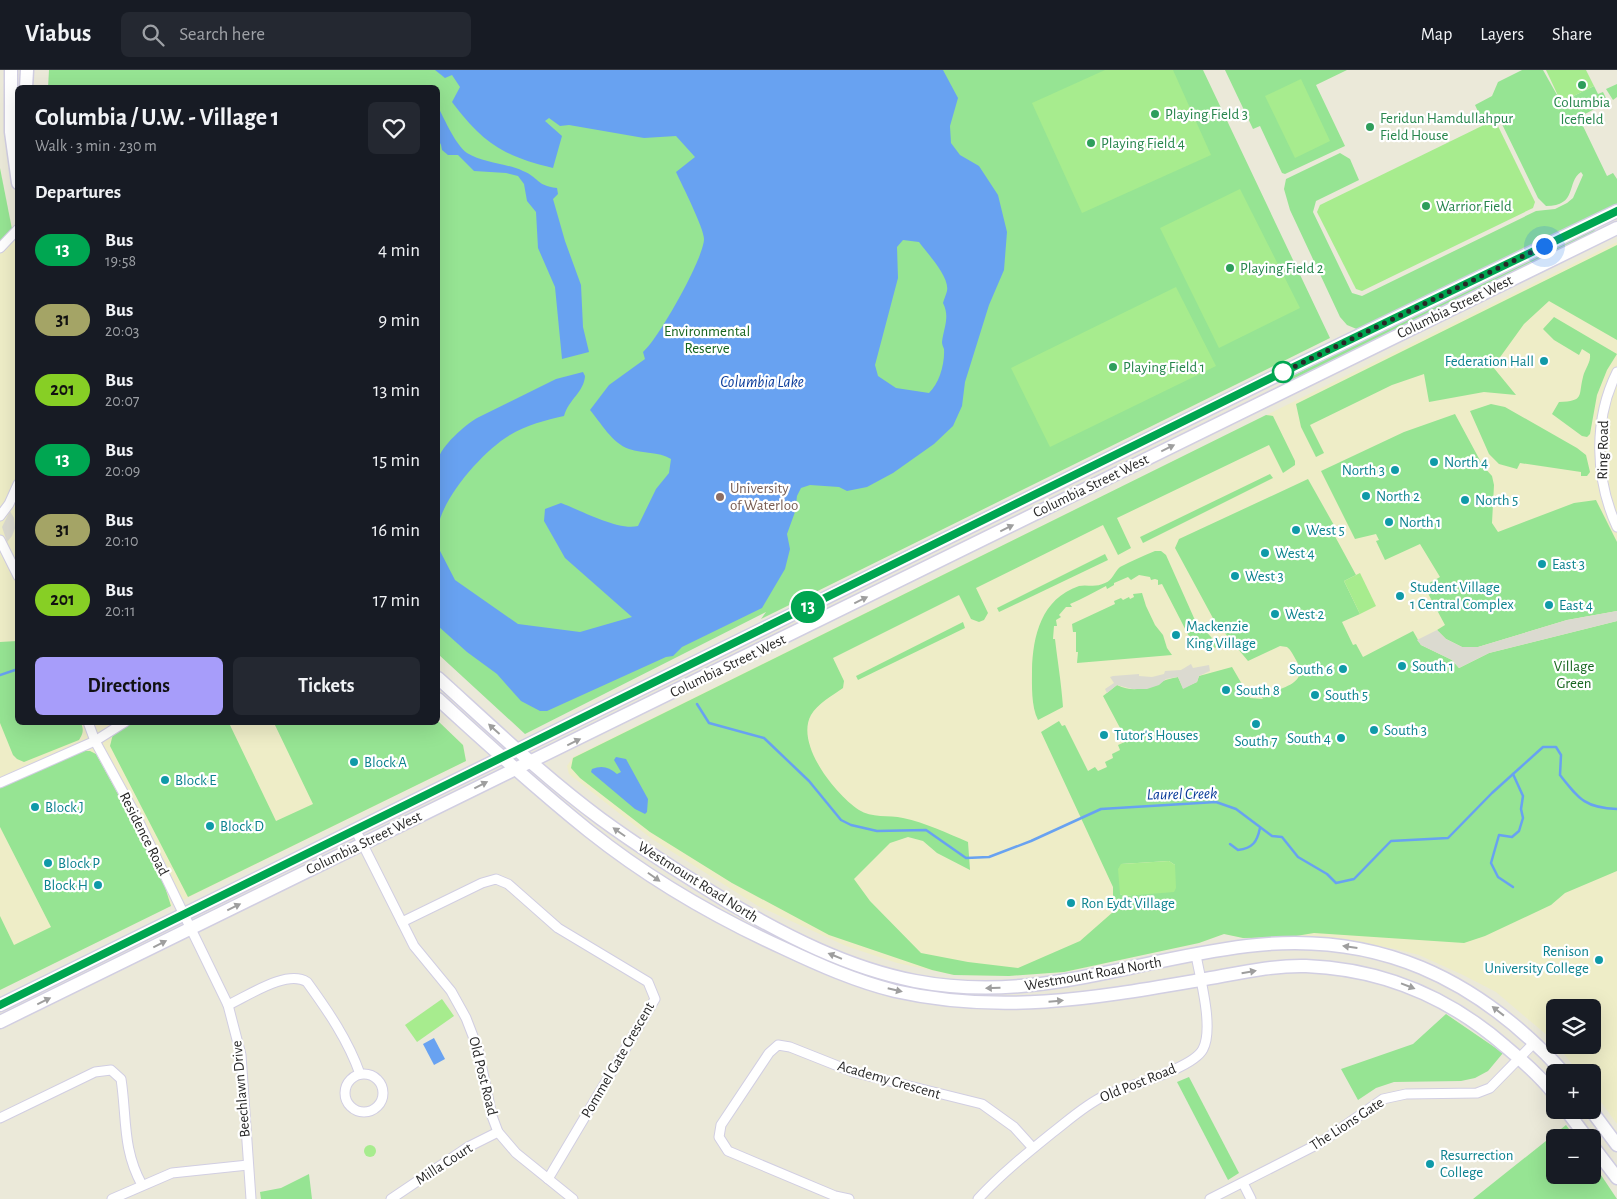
<!DOCTYPE html>
<meta charset="utf-8">
<style>
:root{--surface:#171b24;--page:#242831;--text:#f1f3f6;--muted:#9ea1a6;--line:#363941;--accent:#a79dfa}
body{margin:0;font-family:"Alegreya Sans",sans-serif;background:var(--page);color:var(--text);height:100vh;display:flex;flex-direction:column;font-size:19px;white-space:nowrap}
*{box-sizing:border-box;margin:0}
p{font-size:16px;color:var(--muted)}
.icon{flex:none;width:28px;height:28px;fill:none;stroke:currentColor;stroke-width:2;stroke-linecap:round;stroke-linejoin:round}
.map{position:relative;flex:1;overflow:hidden}
.side{position:absolute;left:15px;top:15px;width:425px;height:640px;display:flex;flex-direction:column;background:var(--surface);border-radius:8px;box-shadow:0 5px 20px #0002}
.side>*{flex:none}
.badge{padding:0 10px;border-radius:16px;font-size:18px;line-height:32px}
.buttons{position:absolute;left:1546px;top:929px;display:grid;gap:10px}
.buttons a{display:grid;place-items:center;width:55px;height:55px;border-radius:8px;background:var(--surface);box-shadow:0 5px 20px #0002;font-size:25px}
.you{position:absolute;width:25px;height:25px;margin:-12px;border:4px solid #fff;border-radius:50%;background:#1a73e8;box-shadow:0 0 0 8px #1a73e833}
.map>.badge{position:absolute;translate:-50% -50%;box-shadow:0 0 0 2px #fff}
h2{padding:0 20px;font-size:19px;line-height:45px}
.round{display:grid;place-items:center;flex:none;width:52px;height:52px;border-radius:8px;background:var(--page)}
.overview{display:flex;align-items:center;justify-content:space-between;height:85px;padding:0 20px}
h1{font-size:24px;font-weight:700;line-height:38px}
.primary-button{display:flex;gap:10px;margin-top:auto;padding:10px 20px}
.primary-button a{flex:1;height:58px;border-radius:8px;background:var(--accent);color:#111;font-size:20px;font-weight:700;line-height:58px;text-align:center}
.primary-button a+a{background:var(--page);color:var(--text)}
ul{padding:0;list-style:none}
li{display:flex;align-items:center;gap:15px;height:70px;padding:0 20px}
li div{flex:1}
li b{display:block;font-size:19px}
li em{font-style:normal}
li .badge{min-width:55px;font-weight:700;text-align:center}
header{display:flex;align-items:center;gap:30px;box-sizing:border-box;height:70px;padding:0 25px;background:var(--surface);border-bottom:1px solid var(--line)}
header strong{font-size:24px}
nav{display:flex;gap:28px;margin-inline-start:auto;font-size:18px}
.search{width:350px;height:45px;background:var(--page);display:flex;align-items:center;gap:12px;box-sizing:border-box;padding:0 18px;border-radius:8px;color:var(--muted);font-size:19px}
.map>svg:first-child{display:block}
</style>
<header>
<strong>Viabus</strong>
<div class="search"><svg class="icon" aria-label="search" viewBox="0 0 24 24"><circle cx="10" cy="10" r="6"/><path d="M15 15l6 6"/></svg>Search here</div>
<nav><a>Map</a><a>Layers</a><a>Share</a></nav>
</header>
<div class="map">
<svg width="1617" height="1129" viewBox="0 0 1617 1129">
<rect width="100%" height="100%" fill="#ebe9d9"/>
<g fill="#eeedc7">
<path d="M0,98L6,136L18,175V652L438,651L463,675L466,691L0,920Z"/>
<path d="M1617,172V1054L1593,1021L1592,1002H1578L1557,975H1592V938H1555V972L1496,922L1463,905L1419,885L1395,879L1329,868H1243L1224,864L1199,873L1064,902L1009,906L954,905L897,893L846,876L758,836L652,769L569,704L567,696L573,687Z"/>
</g>
<g fill="#96e493" fill-rule="evenodd">
<path d="M49,0H1203L1330,268L761,549L766,542L525,664L438,584V18H48Z"/>
<path d="M1225,0H1347L1316,15L1345,76L1285,104L1282,103L1260,56L1253,59Z"/>
<path d="M1522,0H1543L1561,32L1594,16L1598,24L1603,22L1608,32L1585,44L1588,50L1582,54L1607,106L1613,103L1617,109V134L1359,260L1347,255L1340,247L1290,140L1284,119L1286,109L1340,83L1350,89L1359,110L1316,131L1313,142L1352,223L1362,226L1536,141L1555,139L1567,133L1573,128L1583,105L1581,102C1566,112 1578,136 1546,136L1538,128L1500,50L1491,47L1482,50L1475,35L1492,26L1498,12Z"/>
<path d="M1617,14V27L1613,30L1606,19Z"/>
<path d="M0,98L12,159L0,173Z"/>
<path d="M1594,157L1595,163L1286,316L1283,315L1284,310Z"/>
<path d="M1617,175V270L1549,231L1524,254L1493,297L1516,325L1484,322L1429,332L1424,304L1392,315L1310,355L1324,383L1316,387L1301,357L1296,334Z"/>
<path d="M1554,247L1617,284L1607,300L1597,325L1590,364L1587,367L1582,366L1552,344L1559,332C1585,331 1578,326 1583,307C1585,298 1591,293 1590,284L1582,279L1579,285L1554,270L1543,259Z"/>
<path d="M1491,334L1505,337L1577,378L1586,385L1590,402L1587,406H1581V402L1520,393L1517,399L1499,394L1489,384L1470,341Z"/>
<path d="M1455,344L1483,396L1492,406L1494,415L1492,453L1498,462L1574,433L1596,430L1617,472V541L1567,550L1478,577H1462L1446,569L1437,560L1445,555L1424,516L1440,507L1420,474L1385,490L1376,471L1379,470L1376,464L1355,469L1321,401L1404,362Z"/>
<path d="M1266,345L1273,346L1295,391V395L1283,403L1269,375L1117,448L1131,478L1118,485L1103,455L976,518L988,543L984,550L979,552L971,549L959,525L833,588L844,611L843,618C833,625 817,634 811,645C795,674 835,724 859,740C871,748 889,745 903,748C926,753 947,763 968,772L970,800L937,783L923,771L908,767L890,773L854,809L870,831L921,883L968,892L1018,898L1080,871L1113,842V817L1041,662L1059,651L1062,656L1065,655L1088,701L1095,697L1098,701L1107,697L1105,692L1113,688L1112,684L1120,680L1118,675L1127,671L1103,626L1117,615C1142,627 1156,610 1178,607L1183,618L1197,612L1199,606L1232,597L1250,628L1263,629L1261,625C1279,619 1311,614 1296,590C1293,585 1291,580 1287,577L1280,576L1248,591L1214,550L1175,478L1179,469L1308,409L1335,457L1331,459L1356,505L1344,511L1360,544L1342,552L1353,575L1356,574L1363,587L1413,561L1421,575L1452,590L1459,598L1489,583L1617,551V801L1565,823L1551,835L1485,866L1464,873L1314,863L1290,867L1243,868L1224,864L1199,873L1064,902L1009,906L954,905L932,900L829,865L732,813L650,762L580,708L571,698L573,688ZM1169,791L1175,795V820L1124,826L1120,824L1121,794Z"/>
<path d="M1270,404L1273,408L1143,473L1140,467Z"/>
<path d="M1155,481H1161L1166,485L1194,548L1220,577L1196,580L1162,514L1158,515V510L1155,509L1151,510L1150,507L1139,505L1131,510L1128,507L1114,513V515L1107,519L1106,516C1094,522 1082,529 1070,534L1072,537H1066L1059,545L1061,547L1056,550L1057,556H1054L1053,569H1055C1058,595 1061,610 1063,637L1038,650C1031,636 1032,615 1032,600C1033,566 1041,529 1079,516C1087,514 1095,518 1105,513C1113,510 1114,502 1120,497C1131,491 1143,486 1155,481Z"/>
<path d="M1105,484L1108,490L999,542L997,538Z"/>
<path d="M1142,523L1146,536L1155,555L1163,565L1167,578L1172,585L1077,593L1078,582H1076V562H1073L1072,554L1115,534L1114,531L1121,528L1123,530L1129,527L1130,529L1134,527L1133,524Z"/>
<path d="M963,552L965,558L858,610L856,606Z"/>
<path d="M17,571L18,652L81,653C84,660 83,664 79,670L24,692L17,689L13,685L0,653V572Z"/>
<path d="M438,651L463,675L466,691L188,827L110,676L113,664L133,653H229L276,751L313,734L274,653Z"/>
<path d="M81,681H90L96,684L131,748L165,817L171,836L0,920V846L14,875L51,857L0,757V715Z"/>
<path d="M1446,944L1503,983L1488,1001L1475,1008L1461,1011L1394,1012L1376,1018L1358,1030L1341,999L1413,974Z"/>
<path d="M1189,1007L1239,1103L1228,1110L1177,1012Z"/>
<path d="M1566,1055L1575,1067L1555,1068V1105H1592L1593,1093L1617,1129H1473Z"/>
<path d="M309,1104L312,1129H261L260,1122L281,1118Z"/>
</g>
<g fill="#a7ec8e">
<path d="M1105,0H1173L1211,85L1082,143L1032,33Z"/>
<path d="M1546,0H1586L1594,16L1561,32Z"/>
<path d="M1301,9L1330,71L1295,88L1265,26Z"/>
<path d="M1490,52L1497,54L1535,132L1533,138L1362,221L1356,219L1317,142L1320,135Z"/>
<path d="M1240,119L1300,238L1219,278L1160,158Z"/>
<path d="M1176,217L1216,296L1050,377L1011,298Z"/>
<path d="M1360,503L1376,536L1360,544L1344,511Z"/>
<path d="M1169,791L1175,795L1176,818L1174,822L1124,826L1120,824L1118,799L1121,794Z"/>
<path d="M442,929L454,946L417,972L405,955Z"/>
<circle cx="370" cy="1081" r="6"/>
</g>
<g fill="#dbdad0">
<path d="M10,441L14,448L15,458L12,466L7,472L2,457Z"/>
<path d="M1617,541V551L1489,583L1459,598L1452,590L1421,575L1417,570L1437,560L1446,569L1462,577H1478L1567,550Z"/>
<path d="M1191,594L1193,598L1209,595L1210,601L1199,606L1197,612L1183,619L1178,607L1166,609L1159,615L1147,619H1132L1117,615L1107,623L1105,619L1114,613L1110,607L1113,606L1139,604V606L1152,607L1164,604L1165,601L1181,600Z"/>
</g>
<g fill="#68a2f1" fill-rule="evenodd">
<path d="M435,0H943L958,28L950,56L951,73L960,85L979,96L998,125L1007,162L1004,200L989,235L965,312L962,336L953,356L934,374L893,403L867,417L847,421L839,417L810,415L801,418L797,426L795,442L787,464L790,479L785,499L762,538L682,577L673,586L666,587L547,641H540L521,631L497,604L467,582L438,556V477L455,510L518,554L580,562L632,547L565,488L544,451L545,439L561,433C580,440 618,461 638,456L656,419L669,403L671,389C658,381 643,384 629,379C612,373 601,353 590,340L609,315L645,289L643,282C658,270 704,188 704,169C704,158 682,115 676,102L695,87L676,66L644,68L569,55L560,56L549,48L545,51L562,66L553,98C504,87 482,72 452,32L460,17L452,5L445,8ZM903,170L919,172C927,183 950,207 947,221C946,225 944,229 943,233C950,247 944,257 942,272C942,274 943,277 944,279C945,294 939,314 929,323L896,318L878,306L875,295L898,208L897,177Z"/>
<path d="M438,37C445,50 455,74 467,83C483,93 506,93 523,101C540,108 535,115 557,118L558,124L553,129L565,171L581,215L583,257L589,282L562,289L555,217L538,178L536,142L527,131L524,114L518,106L506,103L474,101L458,85H448L442,80L441,75L438,69Z"/>
<path d="M583,302L585,306C584,322 569,329 564,346C546,350 526,355 510,365C483,381 443,427 438,457C437,439 434,407 438,390C441,376 465,355 477,348L556,309Z"/>
<path d="M616,687L626,689L648,729L647,742L645,744L635,739L591,702L592,699C602,695 609,697 617,704L621,702L614,690Z"/>
<path d="M434,968L445,989L434,995L423,974Z"/>
</g>
<g fill="none" stroke-linecap="round" stroke-linejoin="round">
<g stroke="#68a2f1" stroke-width="2.5">
<path d="M0,605L18,599"/>
<path d="M697,634L709,653L764,668L809,711L841,750L851,755L877,761L926,760L966,788L989,787L1031,771L1101,739L1216,732L1236,739L1272,766L1282,767L1298,787L1327,804L1336,813L1354,809L1391,771L1448,768L1492,723L1543,677H1556L1561,685L1560,705C1579,729 1585,738 1617,739"/>
<path d="M1230,774L1238,780C1253,778 1257,772 1260,758"/>
<path d="M1513,817L1498,807L1491,793L1499,765L1512,767L1519,761L1523,748L1521,739L1523,726L1513,704"/>
</g>
<defs>
<g id="street">
<path d="M0,178L18,159"/>
<path d="M1617,302C1593,350 1595,409 1617,457"/>
<path d="M0,446L9,434L18,414"/>
<path d="M0,470L18,506"/>
<path d="M88,652L95,671L135,744L228,935L241,985L251,1129"/>
<path d="M0,713L95,671L125,652"/>
<path d="M356,761L414,876L451,921L466,948L478,979L492,1046L498,1062L516,1083L573,1129"/>
<path d="M402,852L482,813L496,809L508,814L558,858L648,912L655,929L548,1109"/>
<path d="M228,935C248,926 287,899 307,912C328,941 348,970 360,1004"/>
<circle cx="364" cy="1023" r="19"/>
<path d="M0,1048L95,1002L111,1000L121,1009C127,1047 122,1079 142,1115"/>
<path d="M1243,1113L1251,1129"/>
<path d="M112,1129L172,1103L248,1095"/>
<path d="M391,1129L468,1077L498,1062"/>
<path d="M849,1129L835,1126L728,1081L719,1067L721,1055L769,983L778,975L790,977L853,1002L982,1034L1014,1057L1033,1078"/>
<path d="M978,1129C1000,1105 1026,1084 1052,1063C1069,1050 1085,1035 1104,1026C1126,1016 1193,999 1203,979C1214,958 1200,908 1196,885"/>
<path d="M1210,1129L1320,1073L1383,1029L1406,1024L1477,1023L1490,1018L1535,972"/>
</g>
<g id="secondary">
<path d="M11,0V62L18,113"/>
<path d="M26,18L27,0"/>
<path d="M438,608C491,656 543,706 601,749C642,779 685,806 728,832C786,866 848,898 915,911C1036,934 1131,890 1247,876C1377,860 1477,908 1563,1002"/>
<path d="M438,629C487,674 537,719 589,761C648,808 715,847 783,878C819,895 855,911 895,921C1001,945 1095,928 1200,910C1235,904 1271,895 1306,896C1383,899 1449,927 1506,977C1524,992 1541,1007 1555,1025"/>
<path d="M0,935L1302,293L1617,141"/>
<path d="M0,952L1617,158"/>
<path d="M1566,1040L1587,1068"/>
<path d="M1591,1040L1617,1075"/>
<path d="M1592,1075L1617,1108"/>
</g>
</defs>
<use href="#street" stroke="#d1cee2" stroke-width="11"/>
<use href="#secondary" stroke="#d1cee2" stroke-width="15"/>
<use href="#street" stroke="#fff" stroke-width="9"/>
<use href="#secondary" stroke="#fff" stroke-width="12"/>
</g>
<defs><path id="oneway-solid" d="M-6-.8H1V-3.2L6.5 0L1 3.2V.8H-6Z" transform="scale(1.25)"/></defs>
<g fill="#9e9e9e">
<use href="#oneway-solid" transform="translate(1168 378) rotate(-26)"/>
<use href="#oneway-solid" transform="translate(1007 458) rotate(-26)"/>
<use href="#oneway-solid" transform="translate(861 530) rotate(-26)"/>
<use href="#oneway-solid" transform="translate(494 659) rotate(-138)"/>
<use href="#oneway-solid" transform="translate(574 672) rotate(-26)"/>
<use href="#oneway-solid" transform="translate(481 715) rotate(-27)"/>
<use href="#oneway-solid" transform="translate(619 762) rotate(-145)"/>
<use href="#oneway-solid" transform="translate(654 807) rotate(35)"/>
<use href="#oneway-solid" transform="translate(234 837) rotate(-26)"/>
<use href="#oneway-solid" transform="translate(160 874) rotate(-27)"/>
<use href="#oneway-solid" transform="translate(1350 877) rotate(-172)"/>
<use href="#oneway-solid" transform="translate(835 886) rotate(-158)"/>
<use href="#oneway-solid" transform="translate(1249 902) rotate(-10)"/>
<use href="#oneway-solid" transform="translate(1408 916) rotate(21)"/>
<use href="#oneway-solid" transform="translate(993 918) rotate(178)"/>
<use href="#oneway-solid" transform="translate(895 920) rotate(13)"/>
<use href="#oneway-solid" transform="translate(44 931) rotate(-26)"/>
<use href="#oneway-solid" transform="translate(1056 931) rotate(-5)"/>
<use href="#oneway-solid" transform="translate(1498 941) rotate(-142)"/>
</g>
<g fill="none" stroke-linecap="round" stroke-linejoin="round">
<defs>
<path id="line" d="M0,935L1277,305L1617,141"/>
</defs>
<use href="#line" stroke="#fff" stroke-width="11"/>
<use href="#line" stroke="#00a651" stroke-width="8"/>
<path stroke="#282828" stroke-width="5" stroke-dasharray="0 9" d="M1283,302L1277,305L1544,176"/>
</g>
<g fill="#2e9e5b" stroke="#fff" stroke-width="2">
<circle cx="1582" cy="15" r="5"/>
<circle cx="1155" cy="44" r="5"/>
<circle cx="1370" cy="57" r="5"/>
<circle cx="1091" cy="73" r="5"/>
<circle cx="1426" cy="136" r="5"/>
<circle cx="1230" cy="198" r="5"/>
<circle cx="1113" cy="297" r="5"/>
</g>
<g fill="#0f9aa8" stroke="#fff" stroke-width="2">
<circle cx="1544" cy="291" r="5"/>
<circle cx="1434" cy="392" r="5"/>
<circle cx="1395" cy="400" r="5"/>
<circle cx="1366" cy="426" r="5"/>
<circle cx="1465" cy="430" r="5"/>
<circle cx="1389" cy="452" r="5"/>
<circle cx="1296" cy="460" r="5"/>
<circle cx="1265" cy="483" r="5"/>
<circle cx="1542" cy="494" r="5"/>
<circle cx="1235" cy="506" r="5"/>
<circle cx="1400" cy="526" r="5"/>
<circle cx="1549" cy="535" r="5"/>
<circle cx="1275" cy="544" r="5"/>
<circle cx="1176" cy="565" r="5"/>
<circle cx="1402" cy="596" r="5"/>
<circle cx="1343" cy="599" r="5"/>
<circle cx="1226" cy="620" r="5"/>
<circle cx="1315" cy="625" r="5"/>
<circle cx="1256" cy="654" r="5"/>
<circle cx="1374" cy="660" r="5"/>
<circle cx="1104" cy="665" r="5"/>
<circle cx="1341" cy="668" r="5"/>
<circle cx="354" cy="692" r="5"/>
<circle cx="165" cy="710" r="5"/>
<circle cx="35" cy="737" r="5"/>
<circle cx="210" cy="756" r="5"/>
<circle cx="48" cy="793" r="5"/>
<circle cx="98" cy="815" r="5"/>
<circle cx="1071" cy="833" r="5"/>
<circle cx="1599" cy="890" r="5"/>
<circle cx="1430" cy="1094" r="5"/>
</g>
<circle fill="#fff" stroke="#00a651" stroke-width="2.5" cx="1283" cy="302" r="10"/>
<circle fill="#8d6e63" stroke="#fff" stroke-width="2" cx="720" cy="427" r="5"/>
<g text-anchor="middle" dominant-baseline="central" stroke-width="4.5" stroke-linejoin="round" paint-order="stroke">
<g font-size="15" fill="#27864d" stroke="#fff" text-anchor="start">
<text x="1582" y="32" text-anchor="middle">Columbia<tspan x="1582" dy="17">Icefield</tspan></text>
<text x="1165" y="44">Playing Field 3</text>
<text x="1380" y="48">Feridun Hamdullahpur<tspan x="1380" dy="17">Field House</tspan></text>
<text x="1101" y="73">Playing Field 4</text>
<text x="1436" y="136">Warrior Field</text>
<text x="1240" y="198">Playing Field 2</text>
<text x="1123" y="297">Playing Field 1</text>
</g>
<g font-size="15" fill="#282828" stroke="#fff">
<text transform="translate(1455 237) rotate(-26)">Columbia Street West</text>
<text transform="translate(1603 380) rotate(-89)">Ring Road</text>
<text transform="translate(1091 416) rotate(-26)">Columbia Street West</text>
<text transform="translate(728 596) rotate(-26)">Columbia Street West</text>
<text transform="translate(144 764) rotate(63)">Residence Road</text>
<text transform="translate(364 773) rotate(-26)">Columbia Street West</text>
<text transform="translate(698 812) rotate(32)">Westmount Road North</text>
<text transform="translate(1093 904) rotate(-10)">Westmount Road North</text>
<text transform="translate(618 990) rotate(-60)">Pommel Gate Crescent</text>
<text transform="translate(483 1006) rotate(76)">Old Post Road</text>
<text transform="translate(889 1010) rotate(16)">Academy Crescent</text>
<text transform="translate(1138 1013) rotate(-22)">Old Post Road</text>
<text transform="translate(241 1019) rotate(-95)">Beechlawn Drive</text>
<text transform="translate(1347 1054) rotate(-33)">The Lions Gate</text>
<text transform="translate(444 1094) rotate(-33)">Milla Court</text>
</g>
<g font-size="15" fill="#17661f" stroke="#fff">
<text x="707" y="261">Environmental<tspan x="707" dy="17">Reserve</tspan></text>
<text x="1574" y="596">Village<tspan x="1574" dy="17">Green</tspan></text>
</g>
<g font-size="15" fill="#0d838f" stroke="#fff" text-anchor="start">
<text x="1534" y="291" text-anchor="end">Federation Hall</text>
<text x="1444" y="392">North 4</text>
<text x="1385" y="400" text-anchor="end">North 3</text>
<text x="1376" y="426">North 2</text>
<text x="1475" y="430">North 5</text>
<text x="1399" y="452">North 1</text>
<text x="1306" y="460">West 5</text>
<text x="1275" y="483">West 4</text>
<text x="1552" y="494">East 3</text>
<text x="1245" y="506">West 3</text>
<text x="1410" y="517">Student Village<tspan x="1410" dy="17">1 Central Complex</tspan></text>
<text x="1559" y="535">East 4</text>
<text x="1285" y="544">West 2</text>
<text x="1186" y="556">Mackenzie<tspan x="1186" dy="17">King Village</tspan></text>
<text x="1412" y="596">South 1</text>
<text x="1333" y="599" text-anchor="end">South 6</text>
<text x="1236" y="620">South 8</text>
<text x="1325" y="625">South 5</text>
<text x="1384" y="660">South 3</text>
<text x="1114" y="665">Tutor's Houses</text>
<text x="1331" y="668" text-anchor="end">South 4</text>
<text x="1256" y="671" text-anchor="middle">South 7</text>
<text x="364" y="692">Block A</text>
<text x="175" y="710">Block E</text>
<text x="45" y="737">Block J</text>
<text x="220" y="756">Block D</text>
<text x="58" y="793">Block P</text>
<text x="88" y="815" text-anchor="end">Block H</text>
<text x="1081" y="833">Ron Eydt Village</text>
<text x="1589" y="881" text-anchor="end">Renison<tspan x="1589" dy="17">University College</tspan></text>
<text x="1440" y="1085">Resurrection<tspan x="1440" dy="17">College</tspan></text>
</g>
<g font-size="15" fill="#785e54" stroke="#fff" text-anchor="start">
<text x="730" y="418">University<tspan x="730" dy="17">of Waterloo</tspan></text>
</g>
<g font-size="16" font-style="italic" fill="#0a3c9a" stroke="#fff">
<text x="762" y="312">Columbia Lake</text>
<text transform="translate(1182 724) rotate(-1)">Laurel Creek</text>
</g>
</g>
</svg>
<div class="buttons">
<a><svg class="icon" aria-label="layers" viewBox="0 0 24 24"><path d="M12 4l9 5-9 5-9-5zM3 14l9 5 9-5"/></svg></a>
<a>+</a>
<a>−</a>
</div>
<div class="you" style="left:1544px;top:176px"></div>
<b class="badge" style="left:808px;top:537px;background:#00a651;color:#fff">13</b>
<section class="side">
<div class="overview"><div><h1>Columbia / U.W. - Village 1</h1><p>Walk · 3 min · 230 m</p></div><a class="round"><svg class="icon" aria-label="heart" viewBox="0 0 24 24"><path d="M12 20l-8-8c-3-5 5-10 8-4 3-6 11-1 8 4z"/></svg></a></div>
<h2>Departures</h2>
<ul>
<li><span class="badge" style="background:#00a651;color:#fff">13</span><div><b>Bus</b><p>19:58</p></div><em>4 min</em></li>
<li><span class="badge" style="background:#a4a466;color:#111">31</span><div><b>Bus</b><p>20:03</p></div><em>9 min</em></li>
<li><span class="badge" style="background:#87cf25;color:#111">201</span><div><b>Bus</b><p>20:07</p></div><em>13 min</em></li>
<li><span class="badge" style="background:#00a651;color:#fff">13</span><div><b>Bus</b><p>20:09</p></div><em>15 min</em></li>
<li><span class="badge" style="background:#a4a466;color:#111">31</span><div><b>Bus</b><p>20:10</p></div><em>16 min</em></li>
<li><span class="badge" style="background:#87cf25;color:#111">201</span><div><b>Bus</b><p>20:11</p></div><em>17 min</em></li>
</ul>
<div class="primary-button"><a>Directions</a><a>Tickets</a></div>
</section>
</div>
